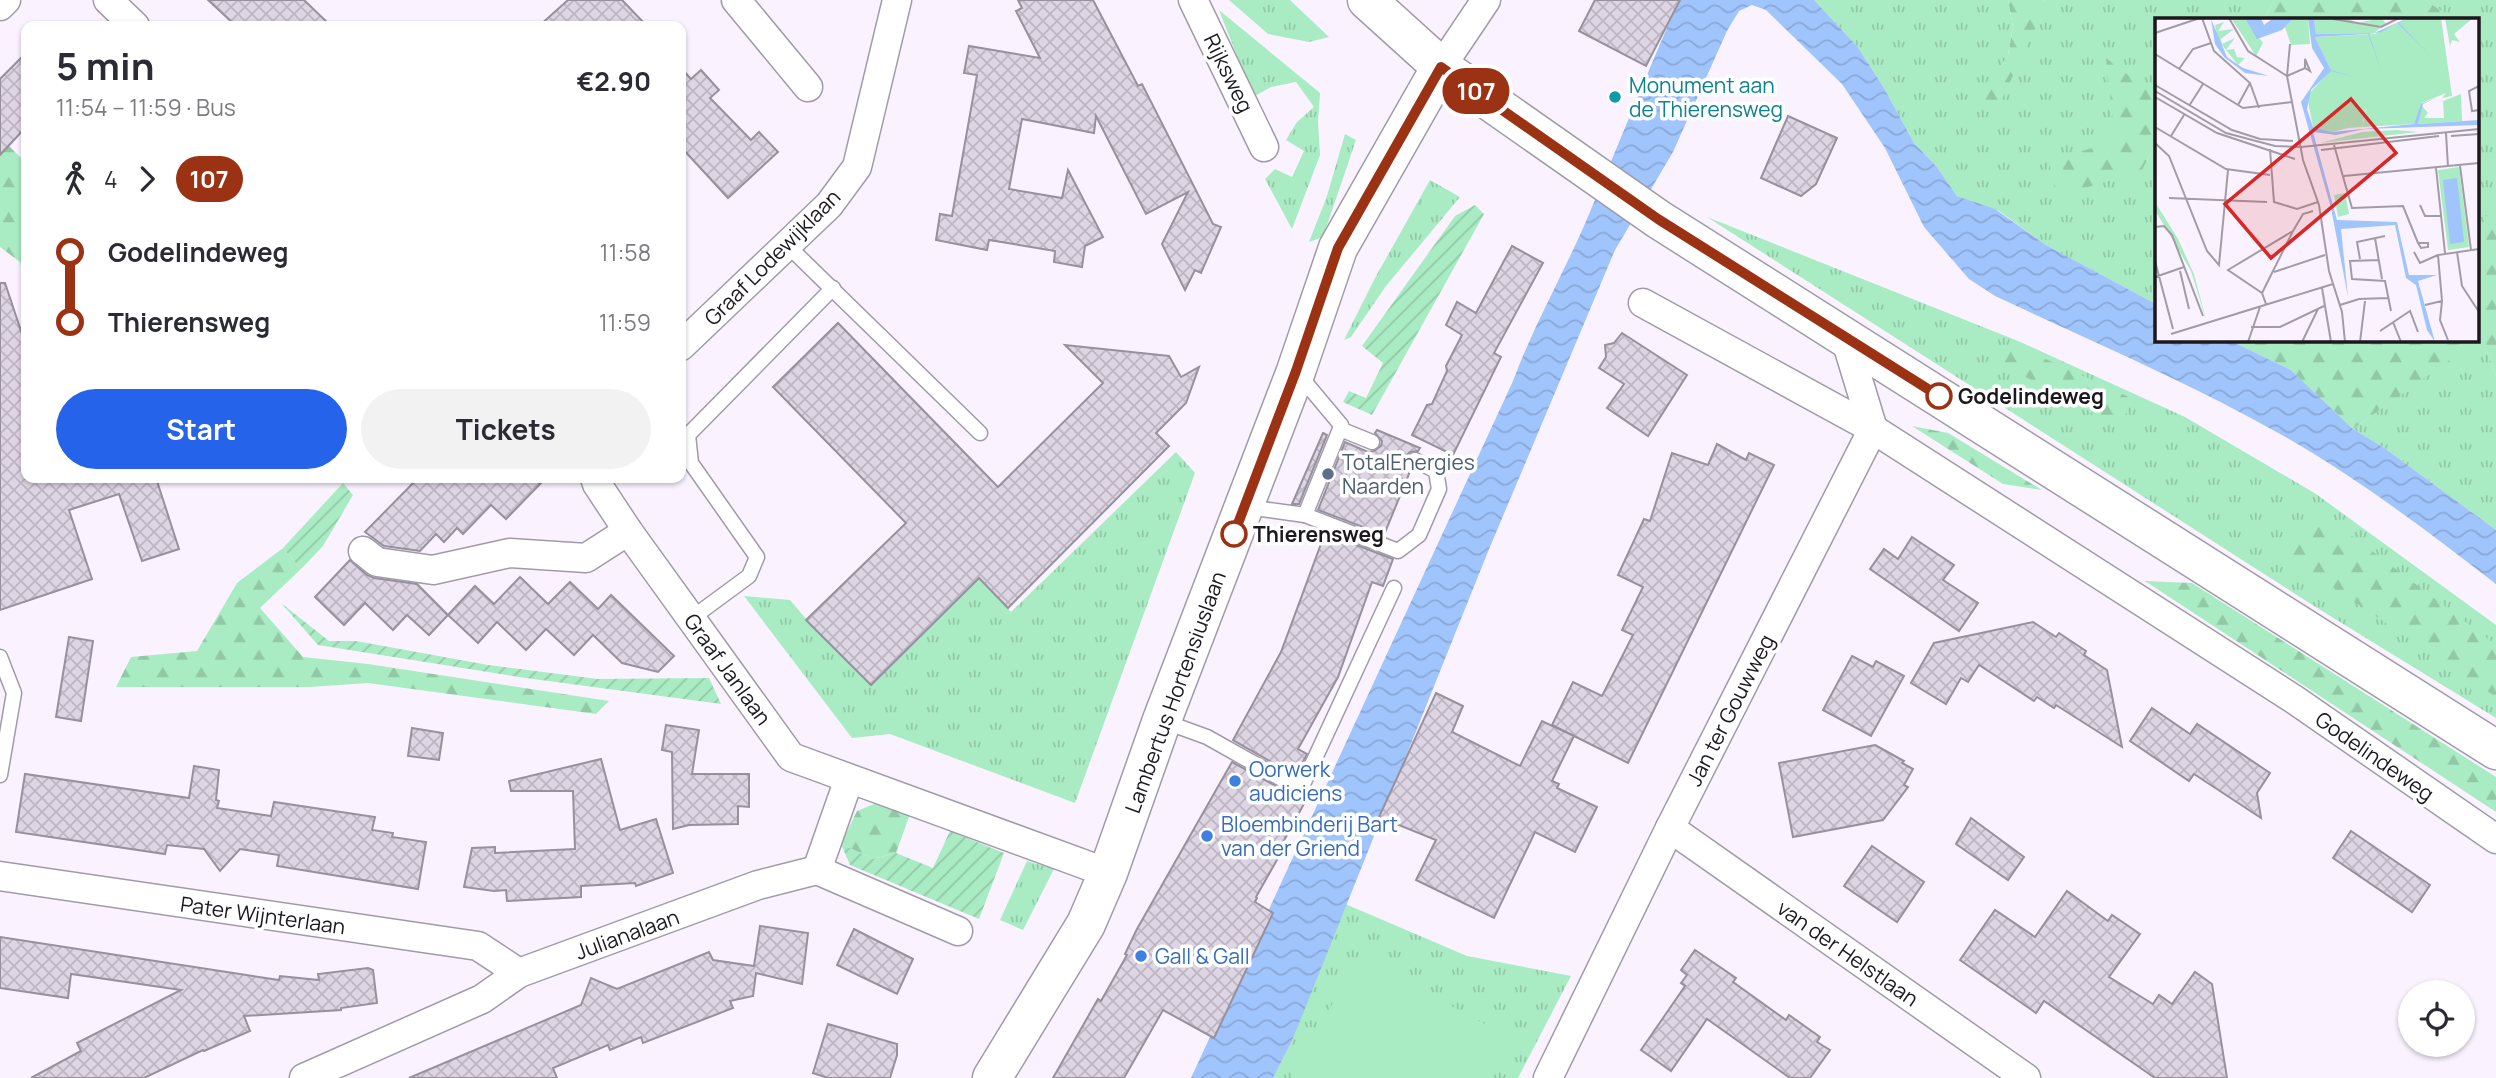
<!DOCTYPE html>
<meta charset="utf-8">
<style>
:root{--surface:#fff;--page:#f2f2f3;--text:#2b2b33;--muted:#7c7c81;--accent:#2563eb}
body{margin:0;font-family:Manrope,sans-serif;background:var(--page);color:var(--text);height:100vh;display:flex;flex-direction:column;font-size:26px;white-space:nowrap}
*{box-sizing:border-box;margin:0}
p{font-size:23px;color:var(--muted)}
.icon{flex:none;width:38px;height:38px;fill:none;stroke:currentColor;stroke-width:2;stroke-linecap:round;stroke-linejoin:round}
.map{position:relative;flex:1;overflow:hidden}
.drawer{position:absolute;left:21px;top:21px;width:665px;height:462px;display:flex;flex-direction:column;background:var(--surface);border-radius:14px;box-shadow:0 2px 5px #0004}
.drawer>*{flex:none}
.badge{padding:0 14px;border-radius:23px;font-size:24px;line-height:46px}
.buttons{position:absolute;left:2398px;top:980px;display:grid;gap:14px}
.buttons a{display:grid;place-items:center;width:77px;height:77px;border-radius:50%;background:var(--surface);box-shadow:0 2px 5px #0004;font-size:35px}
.map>.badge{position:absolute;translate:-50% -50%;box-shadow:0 0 0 4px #fff}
.legs{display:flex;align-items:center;gap:10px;height:77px;padding:0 35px;font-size:23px}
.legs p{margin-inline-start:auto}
.head{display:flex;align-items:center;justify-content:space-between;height:119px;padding:0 35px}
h1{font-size:38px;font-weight:700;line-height:52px}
.action{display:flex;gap:14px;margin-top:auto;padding:14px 35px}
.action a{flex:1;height:80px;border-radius:42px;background:var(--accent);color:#fff;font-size:28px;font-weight:700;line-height:80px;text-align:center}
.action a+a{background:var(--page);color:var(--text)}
ul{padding:0 35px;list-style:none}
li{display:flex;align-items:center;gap:24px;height:70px;font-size:26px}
li i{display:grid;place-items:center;width:10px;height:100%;margin:0 9px;background:currentColor}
li i::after{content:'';width:18px;height:18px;margin:-9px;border:5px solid;border-radius:50%;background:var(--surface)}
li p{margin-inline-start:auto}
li:first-child i{background:linear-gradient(#0000 50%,currentColor 0)}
li:last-child i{background:linear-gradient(currentColor 50%,#0000 0)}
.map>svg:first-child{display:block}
</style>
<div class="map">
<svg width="2496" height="1078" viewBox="0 0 2496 1078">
<defs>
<pattern id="grass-tufts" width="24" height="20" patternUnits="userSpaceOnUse" patternTransform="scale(1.75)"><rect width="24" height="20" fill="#a9ebc3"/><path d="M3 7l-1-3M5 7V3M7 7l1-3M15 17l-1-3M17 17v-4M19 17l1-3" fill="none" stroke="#91c9a7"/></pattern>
<pattern id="forest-firs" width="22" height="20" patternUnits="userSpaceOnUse" patternTransform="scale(1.75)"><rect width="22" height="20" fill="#a9ebc3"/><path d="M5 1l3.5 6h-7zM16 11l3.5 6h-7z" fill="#91c9a7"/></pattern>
<pattern id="garden-furrows" width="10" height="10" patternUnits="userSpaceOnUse" patternTransform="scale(1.75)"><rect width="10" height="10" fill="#a9ebc3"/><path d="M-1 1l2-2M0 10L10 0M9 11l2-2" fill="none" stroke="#91c9a7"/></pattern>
<pattern id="water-waves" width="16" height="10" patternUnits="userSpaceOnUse" patternTransform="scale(1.75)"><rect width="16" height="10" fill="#a0c4fc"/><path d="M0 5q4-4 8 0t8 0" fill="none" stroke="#89a8d8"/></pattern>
<pattern id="building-cross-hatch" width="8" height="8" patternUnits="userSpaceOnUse" patternTransform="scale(1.75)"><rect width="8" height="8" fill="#ddd5e3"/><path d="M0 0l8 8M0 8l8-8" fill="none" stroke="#bdb6c2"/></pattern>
</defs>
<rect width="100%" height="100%" fill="#faf3ff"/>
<g fill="url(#grass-tufts)">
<path d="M1229,0H1290L1329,37L1309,42L1268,34Z"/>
<path d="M1814,0H2008L2013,27L2008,55L1979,100L2046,2L2043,0H2275L2264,19H2156V91L2141,172L2156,144V304L2046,245L1999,211L1957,196L1937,167L1914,143L1884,88L1857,46Z"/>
<path d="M2425,0H2496V207L2491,208L2477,236V19H2453Z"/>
<path d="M1219,10L1320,93L1318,122L1320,155L1292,229L1265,179L1275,169L1292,177L1304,151L1286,140L1297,122L1314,107L1296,82L1271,87L1253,97Z"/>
<path d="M1345,134L1356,140L1323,237L1309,242L1327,196Z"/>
<path d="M1430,180L1460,197L1386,286L1351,337L1344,340L1375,278Z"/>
<path d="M1707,217L2018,341L2185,417L2316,494L2496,625V718L2314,606Z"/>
<path d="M2482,336L2496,376V530L2383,447L2353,429Z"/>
<path d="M1176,452L1195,473L1075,803L890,734L852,738L744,596L790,600L807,620L979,578L1011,612Z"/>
<path d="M1027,861L1054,869L1023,930L1000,920Z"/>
<path d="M1343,903L1467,956L1571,976L1518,1078H1273L1292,1041Z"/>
</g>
<g fill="url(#forest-firs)">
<path d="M2008,0H2043L2047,3L1995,114L1978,100L2008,55L2013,27Z"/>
<path d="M2275,0H2425L2454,19H2264Z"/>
<path d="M2106,58L2154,95L2156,91V144L2141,172L2056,196L2049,161L2115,141Z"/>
<path d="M0,137L26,163V285L20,262L0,247Z"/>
<path d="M2491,207H2496V376L2482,337L2353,429L2291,370L2229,340H2477V236Z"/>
<path d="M2011,343L2133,399L2119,427L2003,365Z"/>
<path d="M1912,426L1948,433L2042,490L2003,484Z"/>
<path d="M2323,514L2496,645V697L2279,551Z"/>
<path d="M283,548L301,569L260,608L303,657L368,664L609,701L596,714L368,683L310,687H116L131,657L197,651L237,583Z"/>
<path d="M2145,581L2192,583L2496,777V812Z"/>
<path d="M879,802L910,814L896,853L873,859L841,844L857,811Z"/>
</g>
<path fill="#a9ebc3" d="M1359,955L1510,1038L1489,1078H1292Z"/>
<g fill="url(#garden-furrows)">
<path d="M1475,205L1484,214L1372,415L1343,402L1349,391L1366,398L1383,363L1362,346L1455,216Z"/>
<path d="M343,483L353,495L323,546L301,569L283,548Z"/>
<path d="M281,603L329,641H356L488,665L598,679L709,678L721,704L526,678L318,645Z"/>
<path d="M950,831L1004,853L979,919L850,865L841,844L873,859L896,853L933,868Z"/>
</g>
<path fill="url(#water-waves)" d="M1679,0H1814L1857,46L1884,88L1914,143L1937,167L1957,196L1995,209L2046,245L2156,304V340H2229L2291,370L2353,429L2383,447L2496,530V584C2427,531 2358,478 2282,435C2190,383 2091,341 1995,296L1969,279L1924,227L1885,148L1842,84L1766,10L1752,5L1739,11L1727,31L1673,152L1615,250L1487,554L1292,1041L1273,1078H1191L1513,381C1533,327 1561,278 1584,226C1616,151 1646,75 1679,0Z"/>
<g fill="url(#building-cross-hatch)" stroke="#97909d" stroke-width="2">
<path d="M208,0H304L331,26H236Z"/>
<path d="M568,0H622L647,26H539Z"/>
<path d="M1018,0H1093L1138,86L1142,84L1213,224L1221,227L1201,273L1195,270L1185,290L1162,244L1188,192L1146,214L1096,116L1094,133L1022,119L1009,189L1062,198L1068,170L1103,237L1085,246L1082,267L1054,262L1055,251L989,240L987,250L936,240L940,214L952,216L977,75L964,73L969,46L1040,58L1016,11L1022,8Z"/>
<path d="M1595,0H1680L1646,66L1579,31Z"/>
<path d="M26,53V127L0,155V79Z"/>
<path d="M681,68L691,79L701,70L719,90L710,98L751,140L759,132L778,152L728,198L681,147Z"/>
<path d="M1788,116L1837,138L1816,184L1801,196L1761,178Z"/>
<path d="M1512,246L1543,263L1494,353L1501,357L1453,455L1412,435L1427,405L1432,404L1447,371L1446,366L1462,335L1446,325L1457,302L1476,313Z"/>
<path d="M0,283H5L26,346V478H156L179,549L142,561L119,494L69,510L92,579L0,610Z"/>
<path d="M838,323L998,487L1103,383L1065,345L1169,356L1181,377L1199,367L1186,403L1156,433L1169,446L1008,608L979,578L871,685L806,620L906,523L773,387Z"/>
<path d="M1622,333L1687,375L1648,436L1607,408L1624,384L1599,368L1606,357L1605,345L1614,343Z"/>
<path d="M1377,430L1420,448L1418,451L1410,452L1406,456L1407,465L1411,469L1384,535L1318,510L1345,442L1368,452L1374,451L1381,446L1382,441L1375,433Z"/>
<path d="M1323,433L1327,435L1299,504H1292Z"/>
<path d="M1717,444L1746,460L1749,453L1774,465L1628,763L1552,725L1573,682L1602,696L1633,635L1622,630L1643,587L1618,575L1644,519L1650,521L1672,453L1708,465Z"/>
<path d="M418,478H546L506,519L491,505L463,534L457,528L444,542L436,534L420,551L384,546L365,532Z"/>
<path d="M1325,533L1393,559L1383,586L1372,582L1338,677L1298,749L1307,754L1296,776L1233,740L1281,652Z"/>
<path d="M1912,537L1954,565L1943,580L1978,603L1959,631L1870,569L1884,549L1898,559Z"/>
<path d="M350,560L367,575L374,578L417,584L448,615L429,635L407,615L393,630L365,603L344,625L315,597Z"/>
<path d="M520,577L548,604L570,582L598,609L611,595L674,656L658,672L622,663L593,635L574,655L546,629L526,650L497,622L478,643L448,615L475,586L494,604Z"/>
<path d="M2033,622L2056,637L2059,633L2086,651L2084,655L2107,670L2122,747L2056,705L2054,708L2037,697L2034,701L1979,665L1968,682L1961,678L1946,704L1911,683L1934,643Z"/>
<path d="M69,637L93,641L81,721L56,717Z"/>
<path d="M1852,656L1873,667L1876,661L1904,676L1871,736L1823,710Z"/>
<path d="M1436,693L1463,706L1452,732L1520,766L1542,721L1574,736L1552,781L1559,784L1557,788L1597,807L1575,852L1535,832L1494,918L1416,880L1436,840L1379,817Z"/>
<path d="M2152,708L2190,734L2197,724L2270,773L2257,793L2261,818L2194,774L2189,781L2130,741Z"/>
<path d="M666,725L699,730L692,774H749V807L738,806V824L689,825L673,829L672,752L662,750Z"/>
<path d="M412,728L443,733L439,760L408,756Z"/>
<path d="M1875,745L1904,761L1902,763L1913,769L1904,785L1908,787L1883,820L1793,837L1779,763Z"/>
<path d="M601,759L620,830L656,819L673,873L636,886L635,883L581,886V897L507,901L506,890L494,891L464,887L472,848L495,847V853L575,849L573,791H511L509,781Z"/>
<path d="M1232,762L1305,802L1275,857L1278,858L1256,897L1257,898L1255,902L1273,913L1214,1038L1163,1010L1124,1078H1053L1098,999L1101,1001L1127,955L1125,954L1137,929Z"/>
<path d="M194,766L219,770L216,800L219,801L217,808L271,816L274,802L341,812L375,817L372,830L393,833L392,837L426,842L418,889L277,866L279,855L240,849L220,871L204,849L167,845L165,854L16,832L25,774L189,798Z"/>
<path d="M1971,818L2024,857L2008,880L1956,844Z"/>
<path d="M2351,831L2430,885L2412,912L2333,858Z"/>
<path d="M1872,846L1924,882L1897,922L1844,886Z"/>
<path d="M2067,891L2108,921L2112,915L2140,934L2109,977L2153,1004L2159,995L2172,1004L2195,972L2212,984L2227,1078H2155L2044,1001L2036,1013L1960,960L1995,910L2035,937Z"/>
<path d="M760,926L808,933L802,984L756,973L753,996L730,1001L733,1008L643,1043L641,1037L610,1050L608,1045L553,1068L557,1078H409L581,1005L591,978L617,989L709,952L713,960L754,966Z"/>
<path d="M854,929L913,959L897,994L837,965Z"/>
<path d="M0,937L279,980L280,976L319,980L318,974L368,968L373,970L377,1003L341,1008V1010L244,1016L250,1031L204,1051L203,1050L144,1078H31L81,1051L77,1043L181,990L71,974L68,998L0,988Z"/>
<path d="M1695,950L1736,978L1733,982L1786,1020L1789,1015L1820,1037L1817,1042L1830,1050L1810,1078H1790L1707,1019L1671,1071L1641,1050L1685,986L1681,983L1687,975L1681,970Z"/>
<path d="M828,1024L897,1044V1055L890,1078H828L813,1073Z"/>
</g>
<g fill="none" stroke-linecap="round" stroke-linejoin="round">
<defs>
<g id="lane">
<path d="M786,244L980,433"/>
<path d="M1340,429L1372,442"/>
<path d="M1247,507L1305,515L1340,429L1341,425L1299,375"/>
<path d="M1305,515L1398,551L1419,535L1439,489L1436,471L1415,460"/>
<path d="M692,618L749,576L757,557L691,463L688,435L833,288"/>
<path d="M0,657L14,693L0,775"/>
<path d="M1163,721L1207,737L1296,787L1304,782L1394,588"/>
</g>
<g id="street">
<path d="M108,0L135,26"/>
<path d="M736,0L808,87"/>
<path d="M1193,0L1264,147"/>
<path d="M0,6L6,0"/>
<path d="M1441,67L1486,0"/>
<path d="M1643,303L1873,429L2295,700L2496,839"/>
<path d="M681,346L829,205L857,167L897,0"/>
<path d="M595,478L597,484L628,531L791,757L1108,873"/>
<path d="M363,551L377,562L433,570L510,553L586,558L628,531"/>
<path d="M1670,828L2026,1078"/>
<path d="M817,870L849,779"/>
<path d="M0,876L478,946L519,973"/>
<path d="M304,1078L482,999L519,973L758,885L817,870L958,931"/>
<path d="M1548,1078L1670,828L1873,429L1845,337"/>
</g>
<g id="secondary">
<path d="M1367,0L1441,67L1658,219L2496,750"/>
<path d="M992,1078L1086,924L1108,873L1162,720L1296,371L1338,248L1441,67"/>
</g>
</defs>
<use href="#lane" stroke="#a19aa8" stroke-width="17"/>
<use href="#street" stroke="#a19aa8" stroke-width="31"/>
<use href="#secondary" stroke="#a19aa8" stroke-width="41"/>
<use href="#lane" stroke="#fff" stroke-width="14"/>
<use href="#street" stroke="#fff" stroke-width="28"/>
<use href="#secondary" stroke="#fff" stroke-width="38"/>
</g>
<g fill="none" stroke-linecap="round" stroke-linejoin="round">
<defs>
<path id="line-1" d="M1234,534L1296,371L1338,248L1441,67L1658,219L1939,396"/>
</defs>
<use href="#line-1" stroke="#fff" stroke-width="16"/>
<use href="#line-1" stroke="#9b3214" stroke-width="10"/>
</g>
<circle fill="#0f9aa8" stroke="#fff" stroke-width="2.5" cx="1615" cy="97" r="7"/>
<g fill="#fff" stroke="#9b3214" stroke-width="3.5">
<circle cx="1939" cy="396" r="12"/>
<circle cx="1234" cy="534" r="12"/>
</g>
<circle fill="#5c6f8a" stroke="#fff" stroke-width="2.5" cx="1328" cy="474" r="7"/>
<g fill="#3f7fe0" stroke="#fff" stroke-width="2.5">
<circle cx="1235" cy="781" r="7"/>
<circle cx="1207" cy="836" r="7"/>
<circle cx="1141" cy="956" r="7"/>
</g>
<g text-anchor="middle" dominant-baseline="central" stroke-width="7" stroke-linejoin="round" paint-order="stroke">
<g font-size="21" fill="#1c191e" stroke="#fff">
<text transform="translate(1229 73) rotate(64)">Rijksweg</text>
<text transform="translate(772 257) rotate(-45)">Graaf Lodewijklaan</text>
<text transform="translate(728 669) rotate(54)">Graaf Janlaan</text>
<text transform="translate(1175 692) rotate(-70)">Lambertus Hortensiuslaan</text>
<text transform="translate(1730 710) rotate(-63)">Jan ter Gouwweg</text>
<text transform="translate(2375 756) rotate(35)">Godelindeweg</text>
<text transform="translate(263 915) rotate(8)">Pater Wijnterlaan</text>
<text transform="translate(627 934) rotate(-20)">Julianalaan</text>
<text transform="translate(1848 953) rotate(35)">van der Helstlaan</text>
</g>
<g font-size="21" fill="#0d838f" stroke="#fff" text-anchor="start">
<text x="1629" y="85">Monument aan<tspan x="1629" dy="24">de Thierensweg</tspan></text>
</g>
<g font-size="21" font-weight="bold" fill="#1c191e" stroke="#fff" text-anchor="start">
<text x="1958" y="396">Godelindeweg</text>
<text x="1253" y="534">Thierensweg</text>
</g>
<g font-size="21" fill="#4e5e75" stroke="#fff" text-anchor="start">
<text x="1342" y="462">TotalEnergies<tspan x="1342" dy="24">Naarden</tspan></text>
</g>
<g font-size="21" fill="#366cbe" stroke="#fff" text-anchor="start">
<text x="1249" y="769">Oorwerk<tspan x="1249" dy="24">audiciens</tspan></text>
<text x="1221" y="824">Bloembinderij Bart<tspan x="1221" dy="24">van der Griend</tspan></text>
<text x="1155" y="956">Gall &amp; Gall</text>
</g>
</g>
<g transform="translate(2155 18)">
<rect width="324" height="324" fill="#faf3ff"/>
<path d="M253,0H286L297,78L287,80L291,75L267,85L259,106L207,109L212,90L206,99L189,105L193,110L177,114L158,109L152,78L176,52L160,19L220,16L242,5L277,39L243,5ZM290,0H318L299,16L305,24L297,22L295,28ZM306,76L307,103L263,106L267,88L273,95L269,100H289L288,83ZM207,114L242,112L263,114L165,125ZM304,149L314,229L293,232L283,152Z" fill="#a9ebc3"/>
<path d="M139,0H153L155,26L136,27L130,9ZM159,0H193L202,5L226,0L231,5L219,15L161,16ZM69,4L63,13L79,11L66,21L67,26L80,20L71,32L79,31L82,39L90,40L83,47L63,22L60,7ZM194,84V93L184,100L182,110L179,101L185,97L184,87L175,97L167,89L154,91V89ZM208,88L215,102L209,99L207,109L193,110L189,106L200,94L205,98ZM0,184L23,221L39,256L52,305L36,253L0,192Z" fill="#a9ebc3"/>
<path d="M76,0H90L105,21L108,25L101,38ZM190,175L194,196L183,199L179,177Z" fill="#a9ebc3"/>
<path d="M90,0H106L109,7L118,0H139L127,12L102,21ZM153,0H159L161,16L219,15L253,0L244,5L278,40L242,5L226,14L214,16L226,52L213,16L160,19L176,52L201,60L176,53L156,72L152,91L158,109L177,114L259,106L266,86L283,79L268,86L263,106L324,102V107L210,111L181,117L158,114L182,202L242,204L254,257H282L263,263L280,324L272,312L261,267L251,260L240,207L186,211L193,279L176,190L146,84L169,50L157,30ZM56,1L72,39L88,50L114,58L90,55L69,39L60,26ZM302,160L309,224L295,226L288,162Z" fill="#a0c4fc"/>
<path fill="none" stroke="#a19ca5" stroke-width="2" d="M47,0L59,33L95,65L104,90M74,0L93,33L132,58M178,1L226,9L244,0M0,15L45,0M135,26L132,58L148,142L164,187L174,253L187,294L190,324M0,36L88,90L137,84M24,51L38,31L56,25M132,58L150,50L155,53L150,41V50M0,67L77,112L105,121L138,123M324,68L314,73L317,93L324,92M0,73L71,115L120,128L146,129L324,111M0,79L62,115L140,141M83,87L95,65M34,88L48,66M0,109L71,151L115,157M291,115L293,149M16,118L29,97M296,118L324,116M0,125L14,138L52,233L64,247L73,152M179,127L197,190L248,188L263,225H273V229L266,230L263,225M115,131L119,184L142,191L163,184M166,132L284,118M305,148L316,232M281,150L290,235M189,158L324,145M14,180L112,184M265,187L270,198H286M0,209L9,208L17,217L48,298M220,220L227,261M259,234L265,245L283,237M302,234L307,268L324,294M205,241L202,224L230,218M224,242L195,243L197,261L230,263L236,293M0,243L18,311M25,253L34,291M119,254L170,237M0,259L29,249M167,270L176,324M107,275L73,252L138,213M287,283L285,302L293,322M111,286L107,275L138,213L148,196L158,193M185,287L204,281L233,280M270,287L287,283L283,237L324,231M238,304L246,324M96,309H125L169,288M225,313L255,293L263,314M16,316L178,266M93,324L105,289M147,324L163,291M205,324L210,283"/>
<path fill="#d62828" fill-opacity="0.15" stroke="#d62828" stroke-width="3.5" d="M196,81L241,135L116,240L70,186Z"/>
<rect width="324" height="324" fill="none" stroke="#1c191e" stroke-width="3.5"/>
</g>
</svg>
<div class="buttons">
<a><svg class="icon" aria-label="locate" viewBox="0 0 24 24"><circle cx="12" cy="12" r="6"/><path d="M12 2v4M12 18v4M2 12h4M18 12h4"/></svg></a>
</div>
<b class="badge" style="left:1476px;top:91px;background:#9b3214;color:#fff">107</b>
<section class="drawer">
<div class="head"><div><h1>5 min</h1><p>11:54 – 11:59 · Bus</p></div><b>€2.90</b></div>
<div class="legs"><svg class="icon" aria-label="walk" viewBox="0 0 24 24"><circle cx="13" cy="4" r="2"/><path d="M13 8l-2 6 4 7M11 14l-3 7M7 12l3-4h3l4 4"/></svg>4<svg class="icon" aria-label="forward" viewBox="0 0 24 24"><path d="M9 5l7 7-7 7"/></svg><b class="badge" style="background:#9b3214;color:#fff">107</b></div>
<ul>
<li><i style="color:#9b3214"></i><b>Godelindeweg</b><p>11:58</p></li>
<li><i style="color:#9b3214"></i><b>Thierensweg</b><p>11:59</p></li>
</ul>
<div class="action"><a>Start</a><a>Tickets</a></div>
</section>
</div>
